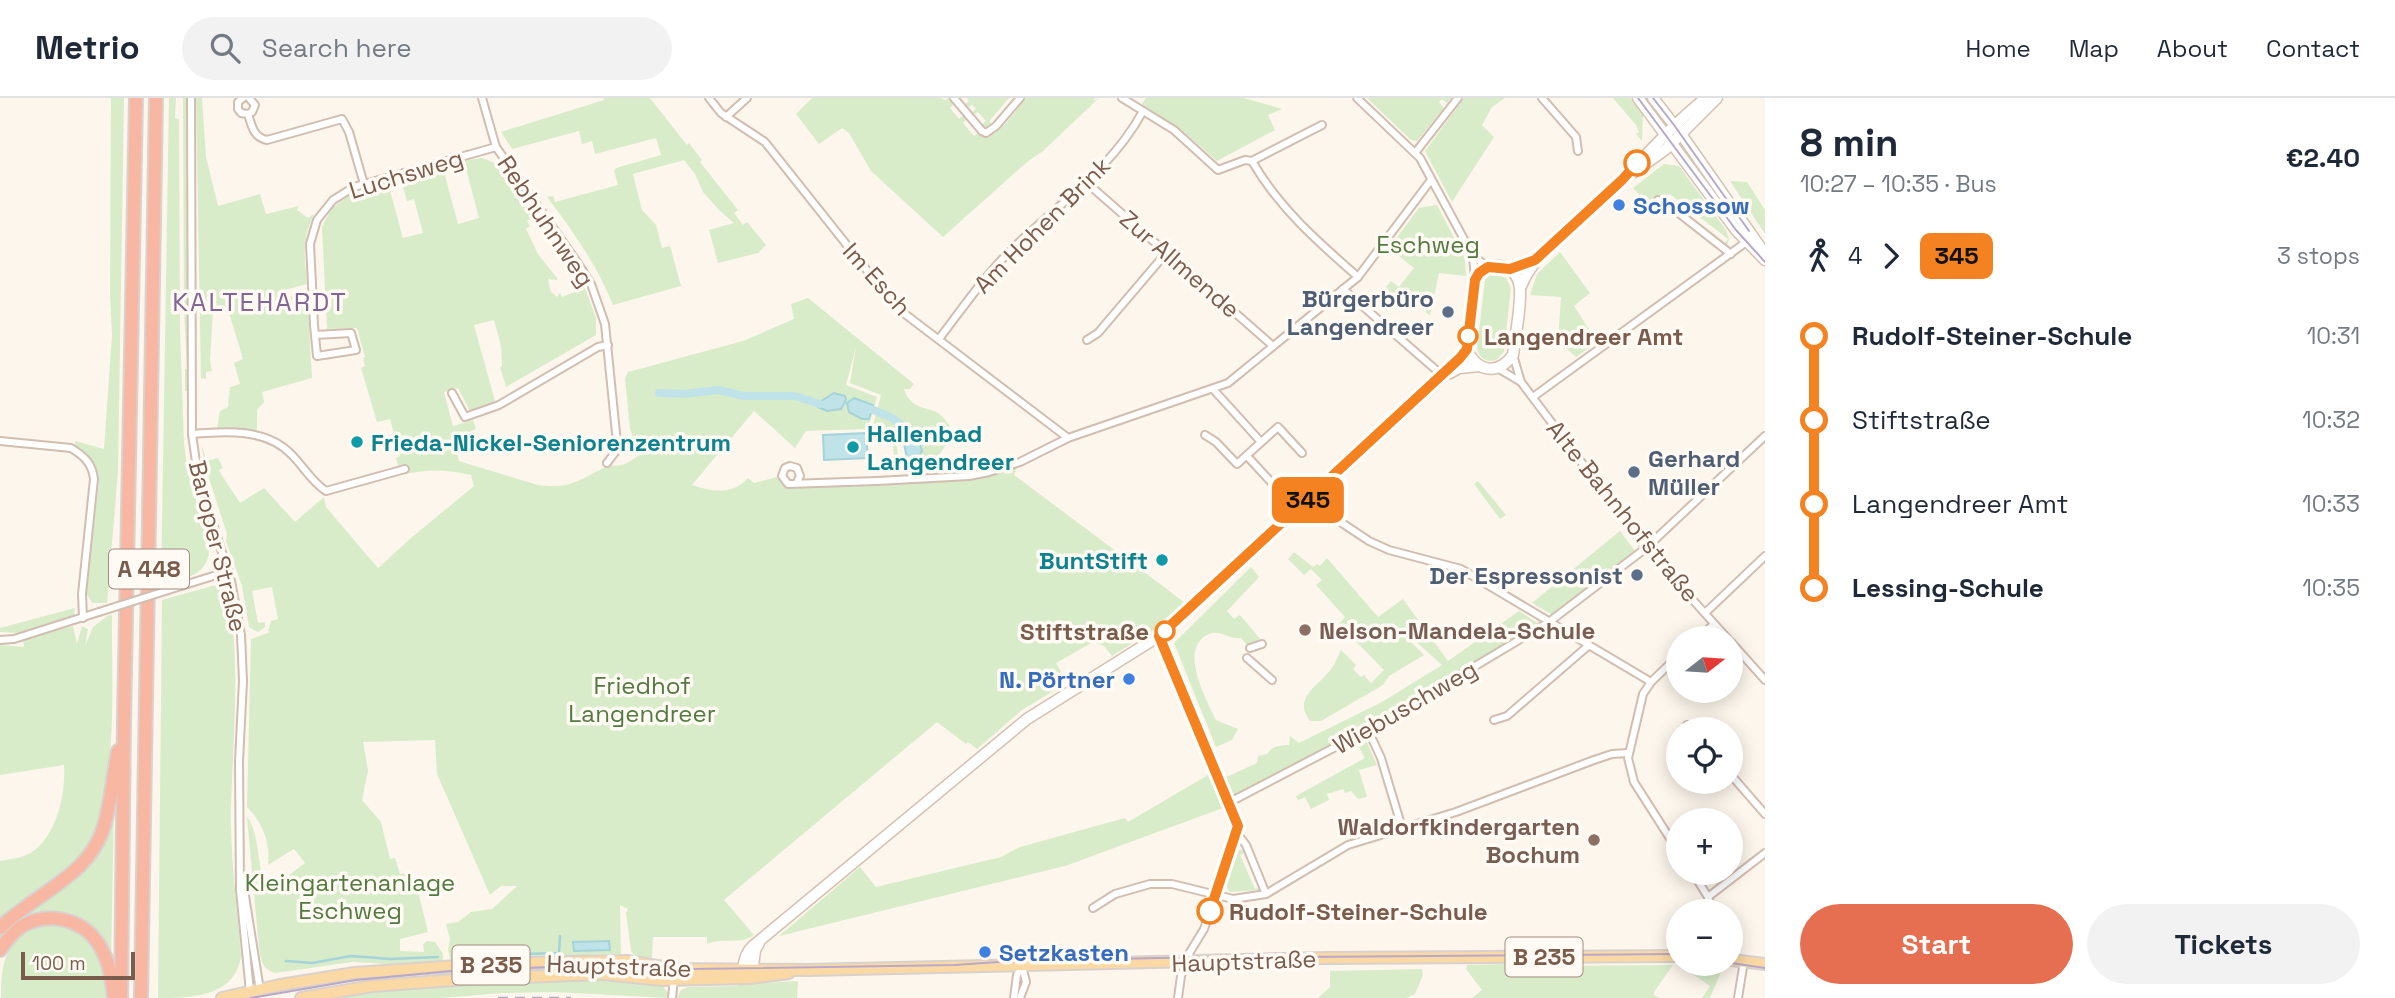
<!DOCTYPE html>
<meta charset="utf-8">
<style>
:root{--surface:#fff;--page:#f2f2f3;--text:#1f2937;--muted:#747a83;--line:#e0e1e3;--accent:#e76f51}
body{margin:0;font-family:"Space Grotesk",sans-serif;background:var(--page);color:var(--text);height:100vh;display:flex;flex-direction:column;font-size:26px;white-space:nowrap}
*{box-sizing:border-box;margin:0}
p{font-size:23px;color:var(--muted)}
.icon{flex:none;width:38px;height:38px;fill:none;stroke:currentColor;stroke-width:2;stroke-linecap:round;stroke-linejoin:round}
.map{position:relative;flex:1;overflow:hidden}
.side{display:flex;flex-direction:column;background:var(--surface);width:630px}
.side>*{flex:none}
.badge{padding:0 14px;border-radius:10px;font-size:24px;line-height:46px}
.needle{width:46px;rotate:73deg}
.tools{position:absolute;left:1666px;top:528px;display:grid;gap:14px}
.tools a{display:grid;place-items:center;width:77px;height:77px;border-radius:50%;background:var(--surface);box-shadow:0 4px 18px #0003;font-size:35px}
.scale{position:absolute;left:21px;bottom:18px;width:114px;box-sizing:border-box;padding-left:7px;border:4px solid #7a5c4d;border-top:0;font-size:19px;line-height:24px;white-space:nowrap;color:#7a5c4d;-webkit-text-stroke:5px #fffaf3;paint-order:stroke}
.map>.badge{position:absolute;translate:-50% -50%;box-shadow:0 0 0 4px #fff}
.legs{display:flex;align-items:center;gap:10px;height:77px;padding:0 35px;font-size:23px}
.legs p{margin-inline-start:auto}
.head{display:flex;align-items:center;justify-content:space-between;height:119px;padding:0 35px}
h1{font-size:38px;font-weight:700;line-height:52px}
.button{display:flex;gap:14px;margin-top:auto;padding:14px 35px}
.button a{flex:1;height:80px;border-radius:42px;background:var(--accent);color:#fff;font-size:28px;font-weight:700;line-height:80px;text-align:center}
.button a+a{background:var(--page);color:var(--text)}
ul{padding:0 35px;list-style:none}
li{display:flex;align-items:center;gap:24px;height:84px;font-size:26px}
li i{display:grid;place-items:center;width:10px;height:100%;margin:0 9px;background:currentColor}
li i::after{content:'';width:18px;height:18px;margin:-9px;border:5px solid;border-radius:50%;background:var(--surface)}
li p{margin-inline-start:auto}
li:first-child i{background:linear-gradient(#0000 50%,currentColor 0)}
li:last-child i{background:linear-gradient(currentColor 50%,#0000 0)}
header{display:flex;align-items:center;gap:42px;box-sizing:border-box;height:98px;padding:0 35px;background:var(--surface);border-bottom:2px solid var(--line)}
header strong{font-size:33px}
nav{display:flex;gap:38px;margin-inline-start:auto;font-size:24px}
.search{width:490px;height:63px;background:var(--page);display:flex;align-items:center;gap:18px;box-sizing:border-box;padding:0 24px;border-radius:38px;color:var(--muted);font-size:26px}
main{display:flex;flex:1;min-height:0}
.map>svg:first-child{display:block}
</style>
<header>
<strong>Metrio</strong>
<div class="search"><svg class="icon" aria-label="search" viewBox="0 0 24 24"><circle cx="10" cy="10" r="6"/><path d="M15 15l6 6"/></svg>Search here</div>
<nav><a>Home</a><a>Map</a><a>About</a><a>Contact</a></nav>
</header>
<main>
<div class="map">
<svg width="1765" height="900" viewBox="0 0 1765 900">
<rect width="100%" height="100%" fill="#fdf6ec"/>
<g fill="#d8ecc9">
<path d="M111,0H124L118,373L107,505H92L86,495L99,384C97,367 90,355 75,347V343L104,351L112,237L110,196Z"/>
<path d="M169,0H176L175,20L179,21L180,230L184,345L188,375L209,447C211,477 186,481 161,487Z"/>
<path d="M183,0H187L188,293H185V271H187L184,213Z"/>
<path d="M196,0H202L206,59L218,108L260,96L266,116L299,108L297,112L308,120L314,116C301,142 305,160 307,186L277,194L279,202L307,194L312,280L262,294L264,304L257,312V336L217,331L220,313L228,309L230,289L240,286L234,265L243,261L227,208L213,213L210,262L212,273L206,274V281L201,280Z"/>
<path d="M603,0H650L687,47L689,45L702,62L700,64L738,112L734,115L743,127L747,124L766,147L758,155L718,165L709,132L734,125L720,113L703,94L695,76L684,62L633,76L642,112L656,127L662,150L670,148L681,188L613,207C597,167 573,133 547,99L553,98L555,104L618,87L614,73L616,70L661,57L656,40L595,56L592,43L582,46L579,33L512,51L501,34L604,2Z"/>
<path d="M812,0H941L944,2L949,0L954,6L950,10L959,21L963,17L967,21L963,25L974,38L978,35L985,39C1002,36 1015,13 1026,0H1095L1093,3L1099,0L1043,53L1027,64L943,139L871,73L849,35L842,30L819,46L796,16Z"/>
<path d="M967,0H1009L990,22L991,29L988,30L981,27L986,23L978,14L973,17L971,15L976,11L972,7L967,10L964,7L969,3Z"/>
<path d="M1146,0H1244L1282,11L1268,17L1275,32L1217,63L1185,35L1142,6Z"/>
<path d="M1367,0H1451L1447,5L1442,1L1439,4L1444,10L1417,43L1411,42Z"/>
<path d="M1464,0H1505L1492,9L1482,27L1494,39L1452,104L1425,53Z"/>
<path d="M1613,0H1630L1643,16L1642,43L1636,36L1639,34L1636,27Z"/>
<path d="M481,60C510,66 524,99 539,122L535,125L531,120L527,123L530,128L526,131L538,156L557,180V182L548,181L551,194L557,199L560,195L562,199L585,190L596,220V237L506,289L500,269L502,268L501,248L494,222L474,227L495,303L470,313L458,290L444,294L453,328L473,322L476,331L471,333L475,347L456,352L459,363L538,387C569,391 579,383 605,369C611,366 615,369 621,367C627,366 634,360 640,357L630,331L625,280L628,274L743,243L794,221L791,206L808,200L914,286L910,291H904C909,307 920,309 934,313C943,316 948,326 953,333C948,346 942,352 935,363L923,365L920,374H916L915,369L894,370L893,345H896L898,357L920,364L922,347L903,345L884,330L872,331L881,297L850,285L856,249L846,287L877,299L868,331L806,333L795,350L754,313L692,387C713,394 733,397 748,380L754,385L777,379L784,388H800V390L971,382L1017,370L1014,377L1184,504L1154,532L1112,558L1104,548L1093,544L1056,565L1065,580L1054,585L1057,591L1022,612L977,651L968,644L966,646L937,624L724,802L754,837C742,847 722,839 707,846V839H653L652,860L635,858L631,853L626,815L628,811L620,807L621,856L450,861L448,852L450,841L446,826L458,824L471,814L492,811L517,788H501L490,797L437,676L435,642L363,644L368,672L362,702L381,724L390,761L395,760L400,776L407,775L411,790L417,789L428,834L400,841V853L424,854L423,846L427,843L435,844L443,856V862L390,866L352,864L275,875C262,871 261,862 259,850L247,719C259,732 259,775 265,795L305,765L294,751L268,767C271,745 262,724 247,709L251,541L270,534L268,533L271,523L278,521L272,489L252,493L258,525L265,524V529L258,534L249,529L242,488L226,443L227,436L207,374L201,346L207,363L218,360L223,370L219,372L221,376L240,405L264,390L295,424L324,399L326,409L378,470L411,440L474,388L471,377C446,371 426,371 401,377L396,360L400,358L390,321L377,324L361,270L365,268L363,260L365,259L357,230L327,231L322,129L331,111L351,96L388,85L403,140L423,135L414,101L407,103L401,82L443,70L458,126L479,120L464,63Z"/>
<path d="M1664,66L1679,68L1726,132L1729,141L1727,148L1724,146L1728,141L1670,96L1659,108L1652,103L1649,107L1633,90Z"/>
<path d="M1730,83L1747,84L1765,112V136Z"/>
<path d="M1437,107L1465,161L1466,178L1439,175L1430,217L1425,214L1428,209L1417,202L1413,209C1403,207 1390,199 1386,189L1391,183L1399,189L1414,170L1389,150L1419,110Z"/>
<path d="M1560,154L1590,195L1574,208L1597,244L1576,259L1558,243L1561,199L1530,197L1537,176Z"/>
<path d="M1498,176L1506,180L1511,190L1504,254L1496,262C1486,265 1479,260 1477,250L1485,182L1489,177Z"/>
<path d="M1478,383L1506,417L1500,421L1474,386Z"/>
<path d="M1620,433L1635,453L1555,516H1551L1532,505Z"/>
<path d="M1294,454L1313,469L1317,466L1320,468L1327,460L1378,519L1403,501L1448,563L1519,513L1539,526L1462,574L1312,658L1232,698L1224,680L1257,665L1258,658L1267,656C1272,648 1280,647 1289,647L1290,638L1299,645L1382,604L1442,567L1411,539L1410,543L1424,557L1389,578L1383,587L1321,623H1310C1292,599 1319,588 1331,571C1335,566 1338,558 1341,552L1356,567L1353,571L1361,579L1364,577L1371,585L1384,572L1339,526L1345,519L1316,487L1322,482L1311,471L1304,477L1288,461Z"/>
<path d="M1251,469L1259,479L1227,513L1234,521L1240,517L1260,541L1248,548L1241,540C1230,542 1219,531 1209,536C1177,550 1207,602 1216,622L1238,631L1232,642L1216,649L1174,545Z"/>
<path d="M219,486C248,520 229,679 231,730C232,773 238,816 241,858C235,899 192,900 158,900L162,502Z"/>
<path d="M75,510L74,519L23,535L0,534V530Z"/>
<path d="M109,517H112C111,579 121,712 80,759C58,785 23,796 0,822V763C11,761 22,760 32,754C57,738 66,694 64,667L0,677V547L24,549L23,542L73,528L77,546L82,528L88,531L85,548L93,529Z"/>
<path d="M1365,640L1377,667L1359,672L1367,699L1358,701L1351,693L1345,695L1343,691L1327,696L1329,702L1311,711L1305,699L1298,702L1296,698L1365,660L1356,644Z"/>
<path d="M1208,677L1223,710L1065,768L779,838L860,769L876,789L1001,759L1020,749L1125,720L1128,724Z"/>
<path d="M114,707L111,863L105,851L53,817L0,847V835L81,771Z"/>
<path d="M1239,752H1243L1244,755L1240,757L1255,791L1258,790L1259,792L1230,794L1226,788Z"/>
<path d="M50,826C95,831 103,860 106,900H1C0,861 9,832 50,826Z"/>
<path d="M1508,866V871L1512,868L1673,867L1654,894V897L1660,900H1472L1482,892L1466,871L1467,867Z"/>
<path d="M1683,866L1723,869L1710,900H1702L1710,888L1681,868Z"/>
<path d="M1422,871L1423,877L1415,896L1406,900H1318L1330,889V873Z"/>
<path d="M602,880L660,885L668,895L666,900L555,894L502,895L441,900H324C416,884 509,883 602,880Z"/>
<path d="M798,883L797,900H677L681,892L688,889L736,888L741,886Z"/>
</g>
<g fill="#bfe3e8" stroke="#a5d3da" stroke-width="2">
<path d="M834,295L845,298L846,302L841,311L827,313L818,309V305Z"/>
<path d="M854,300L873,307L869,321H862L849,314L847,305Z"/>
<path d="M866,335L868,360L824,362L823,337Z"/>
<path d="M907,336H912L919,342L922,353L917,362L907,360L903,341Z"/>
<path d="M609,843L610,852L574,853L573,844Z"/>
</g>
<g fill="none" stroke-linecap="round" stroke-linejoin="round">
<g stroke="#a5d3da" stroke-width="2.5">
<path d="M454,858L559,855L560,838"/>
<path d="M286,863L312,865L351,858L390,861L438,859"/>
</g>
<g stroke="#bfe3e8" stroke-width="8">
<path d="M659,295L685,296L718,292L744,298H795L820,306"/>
<path d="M873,312C888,318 900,321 907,336"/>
</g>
<defs>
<g id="street">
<path d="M191,0L192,336L198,378L231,483L241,537L243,583L239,663L240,792L250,894"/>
<path d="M243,0L238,4V11L241,15L248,16"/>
<path d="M482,0L496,49L577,164L591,186L605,226L617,345L616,353L607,365"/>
<path d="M709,0L721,15L765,44L897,210L1068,340"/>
<path d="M954,0L982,33L986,35L996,28L1020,0"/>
<path d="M1122,0L1174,32L1218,72L1245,62L1252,63L1322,27"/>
<path d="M1357,0L1420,60L1473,158L1475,181"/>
<path d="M1542,0L1576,39L1578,53"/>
<path d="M248,16C252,28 253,39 267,42L342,21L349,34L364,86"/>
<path d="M248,16L252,14L255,7L249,0"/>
<path d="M726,19L747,0"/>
<path d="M1415,55L1458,0"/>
<path d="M1252,63C1279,110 1317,143 1358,179"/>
<path d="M1087,85L1273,248"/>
<path d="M1658,102L1667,106L1731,156"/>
<path d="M1473,158L1488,169"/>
<path d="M1343,191L1443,278"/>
<path d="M315,237L351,235L356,252L317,258L314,227L310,146L317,122L333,102L354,89L496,49"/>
<path d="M939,241C962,211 983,180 1010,153C1056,108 1112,71 1143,13"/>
<path d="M1087,242L1098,235L1166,155"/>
<path d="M1513,257L1521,284L1646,450L1728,541"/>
<path d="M1499,271L1521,284"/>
<path d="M1213,291L1261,344"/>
<path d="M452,295L465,319L499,307L598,249L608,247"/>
<path d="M1533,299L1749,142"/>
<path d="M192,336C225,333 267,330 292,357C303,368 312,384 326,393L405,371"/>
<path d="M1205,337L1216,344L1237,366L1278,329L1302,355"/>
<path d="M0,343L71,350C84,358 92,365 94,381L82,496L83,520"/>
<path d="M1247,358L1271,384"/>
<path d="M797,384L800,378L797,370L790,368L785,370L782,378L788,386L877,383L969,378L989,374L1020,364L1068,340L1228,285L1358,179L1431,82"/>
<path d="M1313,397L1342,425L1369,443L1389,452L1461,471L1651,584"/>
<path d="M178,489L229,473"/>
<path d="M1705,515L1765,458"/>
<path d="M1159,538L1238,732L1204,831L1190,854L1181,878L1178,900"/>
<path d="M1698,541L1714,526"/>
<path d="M0,542L14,541L99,514"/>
<path d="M1731,544L1765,582"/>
<path d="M1250,550L1262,546"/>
<path d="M1678,558L1651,584L1643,596L1628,660L1634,684L1678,753"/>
<path d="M1247,560L1272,582"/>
<path d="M1494,622L1507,618L1588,548"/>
<path d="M1687,627L1691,632"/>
<path d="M1368,632L1381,660L1402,730"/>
<path d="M1731,677L1765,716"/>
<path d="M1228,705L1368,632L1549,524L1646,450L1765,338"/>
<path d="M1237,735L1246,747L1266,796"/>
<path d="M1693,775L1708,799L1713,814"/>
<path d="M242,779L260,892"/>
<path d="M1708,799L1765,755"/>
<path d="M1093,810L1115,796L1150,786H1172L1233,801L1266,796L1348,747L1456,714L1594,662L1612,656L1628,655"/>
<path d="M672,900L674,880"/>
<path d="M1014,900L1017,877L1022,868"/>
<path d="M1020,900L1026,884L1022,868"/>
<path d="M1738,900L1744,863"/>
</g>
<g id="secondary">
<path d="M1638,0L1736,132L1765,162"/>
<path d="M1653,0L1681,36L1765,156"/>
<path d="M1634,74L1666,51L1717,0"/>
<path d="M1499,168C1510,170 1516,174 1519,185C1523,198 1515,241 1513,257C1498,277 1478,275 1467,252L1475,182C1481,172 1487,169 1499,168Z"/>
<path d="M1521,188C1537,148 1590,114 1621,83C1649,55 1674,25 1706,0"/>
<path d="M1450,275L1459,270L1479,268"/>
<path d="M748,876L743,870C745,861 746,854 753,848L1027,621L1159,538L1443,278L1467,252"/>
<path d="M752,877L755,852L759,845"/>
</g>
<g id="primary">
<path d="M1731,862L1765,866"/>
<path d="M222,900L280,887L355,875L472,867L567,864L627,863L675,871L809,872L1327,860L1678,858"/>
<path d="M301,900L372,888L468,881L603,876L662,882L750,880L789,875"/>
</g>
<g id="highway">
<path d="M0,830C34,796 90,778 104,728C111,704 113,678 118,653"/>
<path d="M0,852C6,843 13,834 22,828C51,812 87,822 102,852C110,867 112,883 114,900"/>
<path d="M121,900L124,622L136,0"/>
<path d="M141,900L156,0"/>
</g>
</defs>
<use href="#street" stroke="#d1beb0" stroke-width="10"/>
<use href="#secondary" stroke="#d6c0b0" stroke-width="13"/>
<use href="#primary" stroke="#dad1cd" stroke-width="14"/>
<use href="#highway" stroke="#dad1cd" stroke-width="16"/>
<use href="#street" stroke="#fff" stroke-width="6"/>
<use href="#secondary" stroke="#fff" stroke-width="10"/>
<use href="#primary" stroke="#fbd9a5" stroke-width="10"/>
<use href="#highway" stroke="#f7b7a3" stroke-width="12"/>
<g stroke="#b9a8c9" stroke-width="2">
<path d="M1638,0L1736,132L1765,164"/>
<path d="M1653,0L1674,27L1749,133"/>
<path d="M1731,865L1765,870"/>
<path d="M251,900L356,882L461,872L609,867L692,871L955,867L998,864L1158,860L1678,856"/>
</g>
<path stroke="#b9a8c9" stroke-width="2.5" stroke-dasharray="10 7" stroke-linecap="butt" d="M498,900H571"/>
<defs>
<path id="street-bridge" d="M99,514L178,489"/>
</defs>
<use href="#street-bridge" stroke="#d1beb0" stroke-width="10" stroke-linecap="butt"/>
<use href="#street-bridge" stroke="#fff" stroke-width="6"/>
</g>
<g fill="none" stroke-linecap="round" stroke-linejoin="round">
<defs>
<path id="line-1" d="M1210,813L1238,728L1159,538L1460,260L1467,251L1475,182L1479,175L1488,169L1510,171L1535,162L1622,82L1637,65"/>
</defs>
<use href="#line-1" stroke="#fff" stroke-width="16"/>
<use href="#line-1" stroke="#f58220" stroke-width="10"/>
</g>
<g fill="#fff" stroke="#f58220" stroke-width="3.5">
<circle cx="1637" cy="65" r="12"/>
<circle cx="1468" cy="238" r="9"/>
<circle cx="1165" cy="533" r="9"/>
<circle cx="1210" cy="813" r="12"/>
</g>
<g fill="#3f7fe0" stroke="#fffaf3" stroke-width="2.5">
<circle cx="1619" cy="107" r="7"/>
<circle cx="1129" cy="581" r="7"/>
<circle cx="985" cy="854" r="7"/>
</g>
<g fill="#5c6f8a" stroke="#fffaf3" stroke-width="2.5">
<circle cx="1448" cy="214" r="7"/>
<circle cx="1634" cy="374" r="7"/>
<circle cx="1637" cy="477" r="7"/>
</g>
<g fill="#0f9aa8" stroke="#fffaf3" stroke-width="2.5">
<circle cx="357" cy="344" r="7"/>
<circle cx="853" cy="349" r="7"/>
<circle cx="1162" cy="462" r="7"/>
</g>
<g fill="#8d6e63" stroke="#fffaf3" stroke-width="2.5">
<circle cx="1305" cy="532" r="7"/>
<circle cx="1594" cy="742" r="7"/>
</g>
<g text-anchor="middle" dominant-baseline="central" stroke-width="7" stroke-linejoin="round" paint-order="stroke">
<g fill="#fffaf3" stroke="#a28b7f" stroke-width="2">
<rect x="109" y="451.5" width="80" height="39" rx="5"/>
<rect x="1505.5" y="839.5" width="77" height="39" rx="5"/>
<rect x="452.5" y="847.5" width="77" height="39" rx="5"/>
</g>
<g font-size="23" font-weight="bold" fill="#7a5c4d">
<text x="149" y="471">A 448</text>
<text x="1544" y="859">B 235</text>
<text x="491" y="867">B 235</text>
</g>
<g font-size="24" fill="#7a5c4d" stroke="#fffaf3">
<text transform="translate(406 76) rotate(-17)">Luchsweg</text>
<text transform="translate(546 123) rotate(56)">Rebhuhnweg</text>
<text transform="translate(1042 127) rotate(-45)">Am Hohen Brink</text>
<text transform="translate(1180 166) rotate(41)">Zur Allmende</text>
<text transform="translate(877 181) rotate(48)">Im Esch</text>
<text transform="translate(1623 413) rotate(51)">Alte Bahnhofstraße</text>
<text transform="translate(218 448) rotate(76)">Baroper Straße</text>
<text transform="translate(1405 609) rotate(-30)">Wiebuschweg</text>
<text transform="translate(1244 863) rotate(-2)">Hauptstraße</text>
<text transform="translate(619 868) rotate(2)">Hauptstraße</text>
</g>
<g font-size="24" font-weight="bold" fill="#366cbe" stroke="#fffaf3" text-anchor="start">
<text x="1633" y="107">Schossow</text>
<text x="1115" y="581" text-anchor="end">N. Pörtner</text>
<text x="999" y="854">Setzkasten</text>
</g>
<g font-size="24" fill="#537a41" stroke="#fffaf3">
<text x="1428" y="146">Eschweg</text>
<text x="642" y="587">Friedhof<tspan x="642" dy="28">Langendreer</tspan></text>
<text x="350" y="784">Kleingartenanlage<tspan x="350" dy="28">Eschweg</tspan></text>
</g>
<g font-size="24" font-weight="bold" fill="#4e5e75" stroke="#fffaf3" text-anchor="end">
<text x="1434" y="200">Bürgerbüro<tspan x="1434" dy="28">Langendreer</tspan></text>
<text x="1648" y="360" text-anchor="start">Gerhard<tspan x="1648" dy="28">Müller</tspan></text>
<text x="1623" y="477">Der Espressonist</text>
</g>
<g font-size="24" font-weight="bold" fill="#7a5c4d" stroke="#fffaf3" text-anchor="start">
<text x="1484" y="238">Langendreer Amt</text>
<text x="1149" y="533" text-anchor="end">Stiftstraße</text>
<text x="1229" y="813">Rudolf-Steiner-Schule</text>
</g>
<g font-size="24" font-weight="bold" fill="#0d838f" stroke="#fffaf3" text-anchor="start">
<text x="867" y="335">Hallenbad<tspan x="867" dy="28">Langendreer</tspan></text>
<text x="371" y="344">Frieda-Nickel-Seniorenzentrum</text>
<text x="1148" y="462" text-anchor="end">BuntStift</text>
</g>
<g font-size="24" font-weight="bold" fill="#785e54" stroke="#fffaf3" text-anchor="start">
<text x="1319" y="532">Nelson-Mandela-Schule</text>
<text x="1580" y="728" text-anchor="end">Waldorfkindergarten<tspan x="1580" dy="28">Bochum</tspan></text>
</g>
<g font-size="26" letter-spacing="2" fill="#846695" stroke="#fffaf3">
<text x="260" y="204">KALTEHARDT</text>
</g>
</g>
</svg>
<div class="tools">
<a><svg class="needle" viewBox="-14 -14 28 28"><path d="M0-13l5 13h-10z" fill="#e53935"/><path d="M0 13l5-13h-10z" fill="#747a83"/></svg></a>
<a><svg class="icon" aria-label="locate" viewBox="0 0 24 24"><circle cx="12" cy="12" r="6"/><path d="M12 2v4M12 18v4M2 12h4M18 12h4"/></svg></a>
<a>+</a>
<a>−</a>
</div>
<div class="scale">100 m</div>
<b class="badge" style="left:1308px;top:402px;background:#f58220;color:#111">345</b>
</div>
<section class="side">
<div class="head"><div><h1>8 min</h1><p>10:27 – 10:35 · Bus</p></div><b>€2.40</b></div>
<div class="legs"><svg class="icon" aria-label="walk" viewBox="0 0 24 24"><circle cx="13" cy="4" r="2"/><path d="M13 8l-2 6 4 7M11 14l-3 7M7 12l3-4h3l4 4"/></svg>4<svg class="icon" aria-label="forward" viewBox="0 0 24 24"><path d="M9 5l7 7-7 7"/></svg><b class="badge" style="background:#f58220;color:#111">345</b><p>3 stops</p></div>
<ul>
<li><i style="color:#f58220"></i><b>Rudolf-Steiner-Schule</b><p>10:31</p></li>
<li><i style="color:#f58220"></i><span>Stiftstraße</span><p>10:32</p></li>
<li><i style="color:#f58220"></i><span>Langendreer Amt</span><p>10:33</p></li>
<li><i style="color:#f58220"></i><b>Lessing-Schule</b><p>10:35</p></li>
</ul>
<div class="button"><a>Start</a><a>Tickets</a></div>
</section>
</main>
